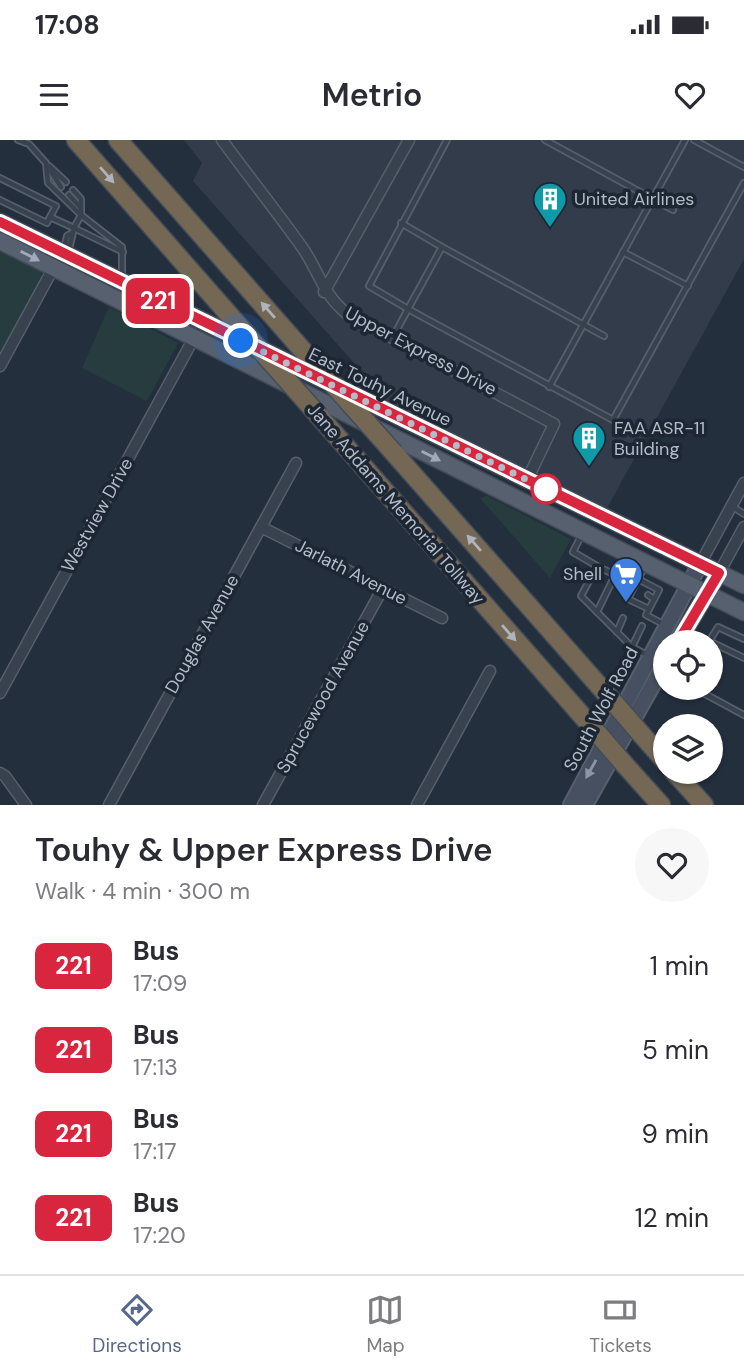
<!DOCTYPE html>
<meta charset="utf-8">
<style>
:root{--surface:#fff;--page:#f7f7f7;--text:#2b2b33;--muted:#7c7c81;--line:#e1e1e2;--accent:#56698c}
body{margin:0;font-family:"DM Sans",sans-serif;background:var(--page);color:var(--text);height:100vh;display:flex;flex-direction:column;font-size:26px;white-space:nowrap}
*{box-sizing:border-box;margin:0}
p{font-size:23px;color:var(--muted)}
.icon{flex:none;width:38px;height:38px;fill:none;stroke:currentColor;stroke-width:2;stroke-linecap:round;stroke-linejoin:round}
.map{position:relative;height:665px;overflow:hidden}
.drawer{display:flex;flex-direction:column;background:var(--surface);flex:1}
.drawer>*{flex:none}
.badge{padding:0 14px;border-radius:10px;font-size:24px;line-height:46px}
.controls{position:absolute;left:653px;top:490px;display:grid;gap:14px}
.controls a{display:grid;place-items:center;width:70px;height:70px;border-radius:50%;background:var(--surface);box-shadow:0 2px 5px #0004;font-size:35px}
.you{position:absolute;width:35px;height:35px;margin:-18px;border:5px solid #fff;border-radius:50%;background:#1a73e8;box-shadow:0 0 0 10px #1a73e833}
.map>.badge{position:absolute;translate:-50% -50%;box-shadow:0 0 0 4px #fff}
.round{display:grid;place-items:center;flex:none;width:74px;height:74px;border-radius:37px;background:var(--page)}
.head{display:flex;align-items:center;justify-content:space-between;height:119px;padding:0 35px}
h1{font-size:33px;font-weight:600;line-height:52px}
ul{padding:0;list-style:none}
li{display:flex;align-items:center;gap:21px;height:84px;padding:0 35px}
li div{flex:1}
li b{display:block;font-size:26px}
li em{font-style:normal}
li .badge{min-width:77px;font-weight:700;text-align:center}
.status{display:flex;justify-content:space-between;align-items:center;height:49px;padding:0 35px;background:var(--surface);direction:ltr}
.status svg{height:19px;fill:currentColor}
header{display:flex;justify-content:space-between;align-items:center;height:91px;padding:0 35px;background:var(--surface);font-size:32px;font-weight:600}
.dock{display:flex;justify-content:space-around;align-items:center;height:98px;border-top:2px solid var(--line);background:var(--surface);font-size:19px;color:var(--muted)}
.dock a{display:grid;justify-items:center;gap:4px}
.dock .active{color:var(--accent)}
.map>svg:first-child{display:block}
</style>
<div class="status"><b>17:08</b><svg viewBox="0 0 49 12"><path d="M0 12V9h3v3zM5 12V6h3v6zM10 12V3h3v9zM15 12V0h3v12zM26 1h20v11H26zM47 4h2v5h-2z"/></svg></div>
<header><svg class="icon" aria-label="menu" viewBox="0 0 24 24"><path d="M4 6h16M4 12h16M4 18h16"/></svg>Metrio<svg class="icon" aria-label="heart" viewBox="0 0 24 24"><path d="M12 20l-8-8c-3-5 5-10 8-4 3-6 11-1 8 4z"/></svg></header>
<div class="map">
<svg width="744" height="665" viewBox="0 0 744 665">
<rect width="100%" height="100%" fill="#242f3e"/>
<path fill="#323c4b" d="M184,0H744V119L606,370L392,266L193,41L202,23Z"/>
<g fill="#263c3f">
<path d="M0,109L41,131L42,138L0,215Z"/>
<path d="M109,167L178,203L147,261L82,228Z"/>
<path d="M487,356L571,399L550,438L480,358Z"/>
</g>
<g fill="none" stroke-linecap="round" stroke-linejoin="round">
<defs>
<g id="service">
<path d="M18,0L29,4L46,23L48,43L81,75L74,88L123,112"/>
<path d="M545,0L673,70"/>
<path d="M694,0L744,27"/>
<path d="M49,26L66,42"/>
<path d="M48,27L61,47"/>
<path d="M0,38L56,66L50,77"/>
<path d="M73,50L81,59V75L122,107V139"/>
<path d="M69,55L80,67"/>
<path d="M0,60L47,83L50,77L74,88L70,105L65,107"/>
<path d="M401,83L442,107L408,169L613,280L744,43"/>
<path d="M442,107L604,196"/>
<path d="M64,109L67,96L72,93"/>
<path d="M623,112L688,146"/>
<path d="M393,197L408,169L369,146L447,0"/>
<path d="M549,247L685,0"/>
<path d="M733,367L744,374"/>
<path d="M581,396L573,412L597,426L581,456L632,507L647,515"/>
<path d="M645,426L638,439L659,450L646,475L663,484"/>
<path d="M615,435L624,417"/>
<path d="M638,439L628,459L649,469"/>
<path d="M648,455L654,459"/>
<path d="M597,472L615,435L597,426"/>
<path d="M617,492L623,478"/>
<path d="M710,500L718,487L744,499"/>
<path d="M709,501L744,518"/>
<path d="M632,507L642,486"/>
<path d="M694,548L744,575"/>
</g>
<g id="minor">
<path d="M222,0C249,37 278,73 304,110C319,133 324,155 346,173L554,284L527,340"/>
<path d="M324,152L409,0"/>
<path d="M0,226L55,125"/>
<path d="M261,387L442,478"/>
<path d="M700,424L744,343"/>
<path d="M719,433L744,387"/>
<path d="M0,553L195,196"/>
<path d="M0,633L5,636L26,665"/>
<path d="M109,665L296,323"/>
<path d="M263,665L383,448"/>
<path d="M417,665L490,531"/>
</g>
<g id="secondary">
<path d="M678,502L719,433"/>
<path d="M571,665L700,424"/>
<path d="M585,665L665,523"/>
</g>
<g id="primary">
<path d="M0,82L744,445"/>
<path d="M0,101L744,472"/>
</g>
<g id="motorway">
<path d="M76,0L239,186"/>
<path d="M118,0L313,222"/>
<path d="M319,276L599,595"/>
<path d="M394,313L616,565"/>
<path d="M642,595L665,621"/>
<path d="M625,625L661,665"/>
<path d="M674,632L704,665"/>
</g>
</defs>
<use href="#service" stroke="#565f6c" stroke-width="8"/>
<use href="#minor" stroke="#565f6c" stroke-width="13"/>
<use href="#secondary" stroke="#565f6c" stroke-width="18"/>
<use href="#primary" stroke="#414a57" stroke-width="19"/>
<use href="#motorway" stroke="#434c59" stroke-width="21"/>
<use href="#service" stroke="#38414e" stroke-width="4.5"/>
<use href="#minor" stroke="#38414e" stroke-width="10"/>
<use href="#secondary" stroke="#465061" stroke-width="14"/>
<use href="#primary" stroke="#56606e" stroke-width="16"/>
<use href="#motorway" stroke="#746855" stroke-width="18"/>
<defs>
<g id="motorway-bridge">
<path d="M239,186L319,276"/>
<path d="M313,222L394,313"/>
<path d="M616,565L642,595"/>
<path d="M599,595L625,625"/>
</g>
</defs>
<use href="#motorway-bridge" stroke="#434c59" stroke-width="21" stroke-linecap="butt"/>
<use href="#motorway-bridge" stroke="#746855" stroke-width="18"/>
</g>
<defs><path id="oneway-solid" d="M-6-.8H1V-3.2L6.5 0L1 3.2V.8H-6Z" transform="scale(1.75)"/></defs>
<g fill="#aeb4bd">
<use href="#oneway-solid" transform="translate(107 35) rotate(49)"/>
<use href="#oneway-solid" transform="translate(268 170) rotate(-131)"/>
<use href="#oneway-solid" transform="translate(474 403) rotate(-131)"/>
<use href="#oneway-solid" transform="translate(509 493) rotate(49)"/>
</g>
<g fill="#a1aab7">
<use href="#oneway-solid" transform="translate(30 116) rotate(27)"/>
<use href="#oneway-solid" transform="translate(431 316) rotate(27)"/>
</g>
<use fill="#8e96a5" href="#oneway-solid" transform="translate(591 629) rotate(119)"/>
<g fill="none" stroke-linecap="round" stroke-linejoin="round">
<defs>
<path id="line" d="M0,82L719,433L678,502"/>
</defs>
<use href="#line" stroke="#fff" stroke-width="16"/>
<use href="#line" stroke="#d7263d" stroke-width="10"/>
<path stroke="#b4bcc9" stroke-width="7" stroke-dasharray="0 12.6" d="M241,201L552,352L546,349"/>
</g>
<defs>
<symbol id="building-pin" viewBox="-11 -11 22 30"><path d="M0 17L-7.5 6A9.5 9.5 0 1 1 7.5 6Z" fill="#0f9aa8" stroke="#1d2633"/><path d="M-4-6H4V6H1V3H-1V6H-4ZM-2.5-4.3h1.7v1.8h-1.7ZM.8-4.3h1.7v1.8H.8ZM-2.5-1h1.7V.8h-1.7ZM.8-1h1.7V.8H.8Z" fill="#fff"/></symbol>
<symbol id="supermarket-pin" viewBox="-11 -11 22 30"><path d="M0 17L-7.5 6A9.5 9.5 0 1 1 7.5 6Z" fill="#3f7fe0" stroke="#1d2633"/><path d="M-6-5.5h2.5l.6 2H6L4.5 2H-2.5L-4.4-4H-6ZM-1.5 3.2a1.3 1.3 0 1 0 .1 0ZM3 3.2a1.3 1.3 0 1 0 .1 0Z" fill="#fff"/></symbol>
</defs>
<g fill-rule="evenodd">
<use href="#building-pin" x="531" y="40" width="38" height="52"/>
<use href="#building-pin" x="570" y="279" width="38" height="52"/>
<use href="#supermarket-pin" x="607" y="415" width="38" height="52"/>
</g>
<circle fill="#fff" stroke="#d7263d" stroke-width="3.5" cx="546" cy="349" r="14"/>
<g text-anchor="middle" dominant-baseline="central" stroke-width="7" stroke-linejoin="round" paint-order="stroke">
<g font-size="18" fill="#b4bcc9" stroke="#1d2633" text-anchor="start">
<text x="574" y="59">United Airlines</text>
<text x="614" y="288">FAA ASR-11<tspan x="614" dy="21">Building</tspan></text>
<text x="602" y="434" text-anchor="end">Shell</text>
</g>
<g font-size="18" fill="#b4bcc9" stroke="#1d2633">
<text transform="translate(421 211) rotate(28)">Upper Express Drive</text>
<text transform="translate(380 247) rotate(26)">East Touhy Avenue</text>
<text transform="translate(396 364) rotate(49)">Jane Addams Memorial Tollway</text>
<text transform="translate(97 375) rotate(-61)">Westview Drive</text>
<text transform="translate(351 432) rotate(27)">Jarlath Avenue</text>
<text transform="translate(202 494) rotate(-61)">Douglas Avenue</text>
<text transform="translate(323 557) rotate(-61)">Sprucewood Avenue</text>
<text transform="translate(601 569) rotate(-62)">South Wolf Road</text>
</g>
</g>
</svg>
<div class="controls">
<a><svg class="icon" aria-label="locate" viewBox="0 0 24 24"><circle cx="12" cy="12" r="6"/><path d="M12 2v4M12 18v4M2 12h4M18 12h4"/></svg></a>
<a><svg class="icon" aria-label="layers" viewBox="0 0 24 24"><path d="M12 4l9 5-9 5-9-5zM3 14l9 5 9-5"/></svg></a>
</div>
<div class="you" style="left:241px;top:201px"></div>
<b class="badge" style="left:158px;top:161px;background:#d7263d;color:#fff">221</b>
</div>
<section class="drawer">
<div class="head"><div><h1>Touhy &amp; Upper Express Drive</h1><p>Walk · 4 min · 300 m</p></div><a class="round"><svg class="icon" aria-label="heart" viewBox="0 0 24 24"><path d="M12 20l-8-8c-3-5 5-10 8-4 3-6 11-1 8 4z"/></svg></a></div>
<ul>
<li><span class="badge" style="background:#d7263d;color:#fff">221</span><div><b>Bus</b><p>17:09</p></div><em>1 min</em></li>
<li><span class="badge" style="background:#d7263d;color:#fff">221</span><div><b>Bus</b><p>17:13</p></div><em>5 min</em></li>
<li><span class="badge" style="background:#d7263d;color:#fff">221</span><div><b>Bus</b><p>17:17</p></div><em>9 min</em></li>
<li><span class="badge" style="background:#d7263d;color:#fff">221</span><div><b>Bus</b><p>17:20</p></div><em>12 min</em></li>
</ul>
</section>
<nav class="dock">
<a class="active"><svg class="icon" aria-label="directions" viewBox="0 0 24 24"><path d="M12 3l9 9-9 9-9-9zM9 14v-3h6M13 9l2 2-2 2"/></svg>Directions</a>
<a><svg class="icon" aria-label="map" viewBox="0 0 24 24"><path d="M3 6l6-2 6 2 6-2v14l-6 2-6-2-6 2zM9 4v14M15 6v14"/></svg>Map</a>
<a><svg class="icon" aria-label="tickets" viewBox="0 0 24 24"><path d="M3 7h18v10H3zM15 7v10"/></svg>Tickets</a>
</nav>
